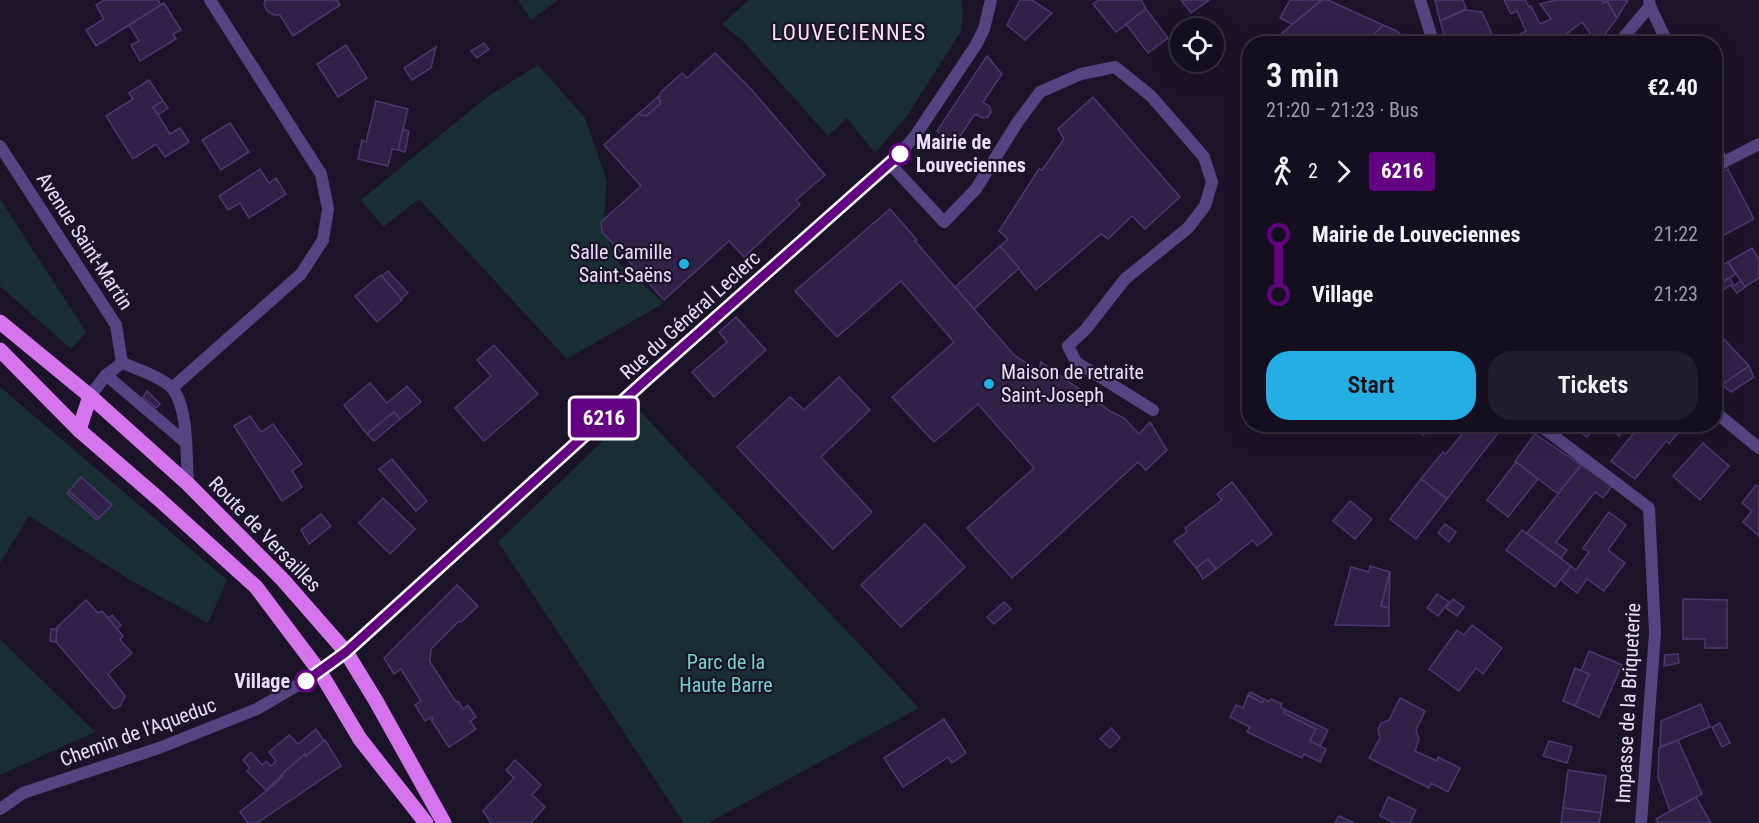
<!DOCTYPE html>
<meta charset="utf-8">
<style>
:root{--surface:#140f1f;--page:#211d2c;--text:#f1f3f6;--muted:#9d9ca4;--line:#332f3d;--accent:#23aee4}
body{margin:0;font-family:"Roboto Condensed",sans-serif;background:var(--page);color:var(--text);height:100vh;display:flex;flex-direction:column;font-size:22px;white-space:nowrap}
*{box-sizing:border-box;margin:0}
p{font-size:20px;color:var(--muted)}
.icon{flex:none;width:33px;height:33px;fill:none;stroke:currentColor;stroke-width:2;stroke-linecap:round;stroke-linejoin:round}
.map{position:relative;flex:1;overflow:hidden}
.panel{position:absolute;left:1242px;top:36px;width:480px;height:396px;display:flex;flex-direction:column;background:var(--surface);border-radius:24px;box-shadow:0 6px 24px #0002,0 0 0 2px var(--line)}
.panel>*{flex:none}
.badge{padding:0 12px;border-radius:4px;font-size:21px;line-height:39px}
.fabs{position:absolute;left:1170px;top:18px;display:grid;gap:12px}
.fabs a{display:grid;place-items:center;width:54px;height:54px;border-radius:50%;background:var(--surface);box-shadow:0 6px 24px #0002,0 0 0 2px var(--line);font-size:30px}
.map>.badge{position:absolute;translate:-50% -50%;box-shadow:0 0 0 3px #fff}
.legs{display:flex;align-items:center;gap:9px;height:66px;padding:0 24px;font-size:20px}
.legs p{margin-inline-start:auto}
.summary{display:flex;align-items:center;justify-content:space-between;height:102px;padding:0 24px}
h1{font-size:33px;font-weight:600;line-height:45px}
.cta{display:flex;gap:12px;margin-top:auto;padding:12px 24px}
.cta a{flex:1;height:69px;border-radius:24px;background:var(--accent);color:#111;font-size:24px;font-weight:600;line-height:69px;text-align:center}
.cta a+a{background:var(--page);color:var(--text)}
ul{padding:0 24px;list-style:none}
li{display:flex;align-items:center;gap:21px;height:60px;font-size:22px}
li i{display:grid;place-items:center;width:9px;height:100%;margin:0 8px;background:currentColor}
li i::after{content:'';width:15px;height:15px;margin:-8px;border:4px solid;border-radius:50%;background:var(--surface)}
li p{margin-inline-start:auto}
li:first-child i{background:linear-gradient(#0000 50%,currentColor 0)}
li:last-child i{background:linear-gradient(currentColor 50%,#0000 0)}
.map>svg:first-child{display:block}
</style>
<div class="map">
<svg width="1759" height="823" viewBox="0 0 1759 823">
<rect width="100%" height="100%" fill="#1b1429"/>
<g fill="#182e32">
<path d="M518,0H558L531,20Z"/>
<path d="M749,0H961L963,13L961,31L907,116L875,153L847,118L828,136L744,42L722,24Z"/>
<path d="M538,65L585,118L607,181L604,215L613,258L664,303L567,359L419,199L383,227L361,200L487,97Z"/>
<path d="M0,199L86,332L71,349L0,286Z"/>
<path d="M0,387L227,580L208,623L127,578L29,516L0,563Z"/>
<path d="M637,408L919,708L708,823H684L498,542Z"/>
<path d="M0,639L95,732L0,775Z"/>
</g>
<g fill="#302247" stroke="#4d3771" stroke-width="1.5">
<path d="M104,0H158L161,5L96,46L86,30L104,19L96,5Z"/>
<path d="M265,0H337L340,5L293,36L280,15H274L267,11L264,5Z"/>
<path d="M1020,0H1032L1052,13L1025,40L1007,25Z"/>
<path d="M1099,0H1141L1146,9L1116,32L1093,4Z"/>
<path d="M1181,0H1209L1191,13Z"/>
<path d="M1290,0H1322L1292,24L1280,18Z"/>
<path d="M1322,0H1328L1383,25L1367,44H1289L1282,33Z"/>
<path d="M1435,0H1463L1466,9L1440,21Z"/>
<path d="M1504,0H1525L1529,7L1531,6L1540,24L1551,19L1540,4L1556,0H1602L1603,3L1607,1L1617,18L1598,44L1582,22L1564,36L1570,44H1501L1526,31L1517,11L1511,14Z"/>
<path d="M1602,0H1628L1617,18L1607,1L1603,3Z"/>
<path d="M164,3L181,30L173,34L176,39L140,61L131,45L139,41L129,25Z"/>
<path d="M1146,9L1168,38L1148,53L1126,24Z"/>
<path d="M1465,10L1482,12L1492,34L1489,35L1492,44H1447L1440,21Z"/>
<path d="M1383,25L1397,31L1410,44H1380L1371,38Z"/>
<path d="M484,43L489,49L477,58L471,51Z"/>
<path d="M346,45L367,78L338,97L317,64Z"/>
<path d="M436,47L431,68L412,80L404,68Z"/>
<path d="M715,53L751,89L825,175L796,200L800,205L744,257L729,241L664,300L602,232L601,222L641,186L604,145L638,114L646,116L660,104L659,96L662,91L682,73L687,78Z"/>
<path d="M987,56L1002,74L983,102L990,107L991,112L988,117L982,118L975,114L954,145L937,131Z"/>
<path d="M149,80L163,101L153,107L170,134L180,128L189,142L165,157L156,144L133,159L106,116L133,99L129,93Z"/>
<path d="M659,96L660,104L646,116L638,114Z"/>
<path d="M1093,97L1180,197L1145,229L1132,216L1108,239L1101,234L1036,290L1000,246L1008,239L999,231L1039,169L1042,170L1064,139L1058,129Z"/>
<path d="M163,101L168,108L158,115L153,107Z"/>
<path d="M376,101L408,109L398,150L392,149L388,166L358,159L362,140L366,142Z"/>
<path d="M230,123L249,152L221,170L202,140Z"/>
<path d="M403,129L409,131L405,152L398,150Z"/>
<path d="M260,169L269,183L276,178L286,194L249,218L240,203L228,210L219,196Z"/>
<path d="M1728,169L1754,219L1724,235L1714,217V176Z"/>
<path d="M890,209L917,240L915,241L1014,355L1039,371L1041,362L1110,411L1124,418L1139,434L1150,422L1167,450L1146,470L1138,462L1012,578L967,528L1034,468L978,404L934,442L892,397L954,342L901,281L837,337L795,291Z"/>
<path d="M1000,246L1019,268L974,309L955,287Z"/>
<path d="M1752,248L1759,259V278L1745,287L1728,262Z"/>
<path d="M1728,262L1736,274L1714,287V269Z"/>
<path d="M388,271L408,293L401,299L382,276Z"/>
<path d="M381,275L402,300L377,322L355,296Z"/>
<path d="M1730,278L1733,284L1714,295V287Z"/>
<path d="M1741,281L1745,287L1737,293L1732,287Z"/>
<path d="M736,317L766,350L714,397L692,372L727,342L719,332Z"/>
<path d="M1721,336L1749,366L1719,387L1714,381V341Z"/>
<path d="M494,345L538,394L484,441L455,408L491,376L477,360Z"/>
<path d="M1749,366L1754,377L1731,392L1722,385Z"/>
<path d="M839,377L870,410L821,457L872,512L833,549L737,447L790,397L804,410Z"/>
<path d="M370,383L387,403L407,386L421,402L400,419L394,412L367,434L344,405Z"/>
<path d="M147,391L160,404L156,408L143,397Z"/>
<path d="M394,412L400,419L374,441L367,434Z"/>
<path d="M250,416L261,432L273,424L302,464L292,471L302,487L282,501L234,426Z"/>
<path d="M1409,424H1431L1423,435Z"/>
<path d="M1470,424H1505L1447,499L1421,479L1443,452L1446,454Z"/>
<path d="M1570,424H1597L1587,437Z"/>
<path d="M1604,424H1628L1619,436Z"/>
<path d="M1641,424H1649L1658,433L1666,424H1685L1669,444L1666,441L1635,479L1611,461Z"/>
<path d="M1535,434L1581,465L1558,494L1515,461Z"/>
<path d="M1703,443L1729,466L1700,500L1673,476Z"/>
<path d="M392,459L427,501L416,511L379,469Z"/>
<path d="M1516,462L1538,479L1508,517L1487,500Z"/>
<path d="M1581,465L1612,486L1603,498L1595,492L1556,542L1567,550L1561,558L1527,533Z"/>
<path d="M81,477L112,505L99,518L69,491Z"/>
<path d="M1421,479L1447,499L1416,539L1390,519Z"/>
<path d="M1232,482L1272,534L1257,546L1253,540L1216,569L1208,559L1196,568L1174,541L1187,532L1185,528L1222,500L1217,494Z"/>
<path d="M1756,485L1759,487V536L1743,522L1752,511L1742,503Z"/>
<path d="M69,491L99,518L97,520L67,493Z"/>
<path d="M383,498L415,529L390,554L359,523Z"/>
<path d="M1350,501L1372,519L1355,539L1333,521Z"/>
<path d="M1609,512L1626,525L1608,550L1625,563L1604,591L1587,579L1577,593L1561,580L1571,566L1576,570L1589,552L1583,548Z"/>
<path d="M321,514L331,526L309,544L301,530Z"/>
<path d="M925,524L965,567L901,627L861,585Z"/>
<path d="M1445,524L1456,532L1449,542L1438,533Z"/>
<path d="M1522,530L1571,566L1555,587L1506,550Z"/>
<path d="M1208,559L1216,569L1203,579L1196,568Z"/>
<path d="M1370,566L1390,572L1381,606L1389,608V626L1335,625L1351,567L1369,572Z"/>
<path d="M1390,572L1389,608L1381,606Z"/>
<path d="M457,585L478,606L461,622L459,621L431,649L430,662L456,702L458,701L463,709L468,705L476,717L470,721L476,729L449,747L431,720L433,719L432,717L425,721L415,705L421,701L401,669L394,674L384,658Z"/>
<path d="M1437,594L1449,602L1438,616L1427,608Z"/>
<path d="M1453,599L1464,607L1457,616L1446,608Z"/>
<path d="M1683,599L1727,600V648H1705V639H1683Z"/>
<path d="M86,600L98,613L102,611L123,636L120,640L132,653L108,674L125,696L120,706L114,709L56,642V628Z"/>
<path d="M1004,602L1011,609L994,624L987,617Z"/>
<path d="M112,615L121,625L117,629L108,618Z"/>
<path d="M1472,625L1502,648L1483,674L1476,668L1459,691L1429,669L1457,630L1464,635Z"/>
<path d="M51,629H57L56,642L50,641Z"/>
<path d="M1589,651L1622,665L1599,717L1575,706L1589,674L1581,671Z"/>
<path d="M1678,654L1679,663L1664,666L1665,655Z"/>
<path d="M1575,668L1589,674L1575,706L1563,701Z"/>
<path d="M1250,692L1264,699L1262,703L1248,695Z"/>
<path d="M1248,695L1262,703L1264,699L1269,702L1271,699L1282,704L1280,707L1286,710L1284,713L1316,729L1310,741L1326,749L1320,762L1304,754L1302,758L1247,732L1250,727L1230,717L1236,705L1243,708Z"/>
<path d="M1400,698L1425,711L1416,730L1419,739L1415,751L1437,761L1438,757L1460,768L1448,792L1431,783L1429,788L1369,758L1380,738L1378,730L1381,723L1389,720Z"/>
<path d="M1701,704L1710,727L1660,747L1661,721Z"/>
<path d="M1286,710L1328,730L1320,746L1310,741L1316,729L1284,713Z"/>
<path d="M944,719L966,753L952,763L948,757L903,787L884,758Z"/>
<path d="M1720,723L1730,743L1722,747L1712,727Z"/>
<path d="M1111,728L1120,738L1110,748L1100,739Z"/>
<path d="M316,729L324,741L306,756L305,754L266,790L247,771L250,768L243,760L251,752L262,765L266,761L271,766L276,761L269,752L289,735L298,744Z"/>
<path d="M325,740L341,766L257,823H248L240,812L276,783L283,776L281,775L305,754L306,756Z"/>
<path d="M1678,740L1702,794L1670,811L1658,777L1659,748Z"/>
<path d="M1549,741L1572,747L1567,763L1543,756Z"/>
<path d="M515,760L541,785L532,795L545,807L531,823H491L483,811L514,778L506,770Z"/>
<path d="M1568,770L1606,776L1601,813L1563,808Z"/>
<path d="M1388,797L1416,810L1410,823H1394L1380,816Z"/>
<path d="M1696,797L1711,823H1658L1656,819Z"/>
<path d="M1563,808L1601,813L1599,823H1561Z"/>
<path d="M1339,816L1354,823H1335Z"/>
</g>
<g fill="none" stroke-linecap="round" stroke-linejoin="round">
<g stroke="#524582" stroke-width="12">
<path d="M890,164L944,222L976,189L1017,123L1040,92L1081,74L1115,67L1151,96L1204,157L1212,182L1205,206L1188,228L1125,279L1086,329L1068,346L1076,362L1153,410"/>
<path d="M106,375L185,442"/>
</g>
<g stroke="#524582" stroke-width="12">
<path d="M1420,0L1434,44"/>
<path d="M1650,6L1668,44"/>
<path d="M1618,44L1650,6L1649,0"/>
<path d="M1714,145L1723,163"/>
<path d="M1714,167L1759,144"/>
<path d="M172,388L301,274L323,240L328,209L321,174L210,0"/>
<path d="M90,396L106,375L122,363C135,368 163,378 172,388C189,408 186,458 188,484"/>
<path d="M1714,411L1759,448"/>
<path d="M1538,424L1649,508L1655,633L1641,823"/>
<path d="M0,809L23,793L159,748L257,709L320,672L346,652L631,393L899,155L915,136L976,45L984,29L991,0"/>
</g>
<path stroke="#524582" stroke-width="12" d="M0,146L116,325L122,363"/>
<g stroke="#d674ee" stroke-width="15">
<path d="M0,322L90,396L188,484L283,580L346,652L376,701L444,823"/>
<path d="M0,350L79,430L160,500L256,587L320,672L360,739L426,823"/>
<path d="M79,430L90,396"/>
</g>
</g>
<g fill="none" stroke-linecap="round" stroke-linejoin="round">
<defs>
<path id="line-1" d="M306,681L346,652L648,378L900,154"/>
</defs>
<use href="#line-1" stroke="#fff" stroke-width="14"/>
<use href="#line-1" stroke="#640082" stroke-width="9"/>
</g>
<g fill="#fff" stroke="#640082" stroke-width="3">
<circle cx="900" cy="154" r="10"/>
<circle cx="306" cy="681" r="10"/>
</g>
<g fill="#23aee4" stroke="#1b1429" stroke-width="2">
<circle cx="684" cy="264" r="6"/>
<circle cx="989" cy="384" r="6"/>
</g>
<g text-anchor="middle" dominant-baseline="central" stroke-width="4.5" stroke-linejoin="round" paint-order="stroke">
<g font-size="20" font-weight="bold" fill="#e8e0fb" stroke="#1b1429" text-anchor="start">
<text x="916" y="142">Mairie de<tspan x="916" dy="23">Louveciennes</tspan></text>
<text x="290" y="681" text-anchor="end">Village</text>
</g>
<g font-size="20" fill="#e8e0fb" stroke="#1b1429">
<text transform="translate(85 241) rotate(57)">Avenue Saint-Martin</text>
<text transform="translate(690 315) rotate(-42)">Rue du Général Leclerc</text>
<text transform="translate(265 534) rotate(46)">Route de Versailles</text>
<text transform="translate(1628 703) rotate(-87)">Impasse de la Briqueterie</text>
<text transform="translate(138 732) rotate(-20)">Chemin de l'Aqueduc</text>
</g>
<g font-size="20" fill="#e8e0fb" stroke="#1b1429" text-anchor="end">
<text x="672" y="252">Salle Camille<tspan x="672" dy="23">Saint-Saëns</tspan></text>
<text x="1001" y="372" text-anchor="start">Maison de retraite<tspan x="1001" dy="23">Saint-Joseph</tspan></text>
</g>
<g font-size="20" fill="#73d4cd" stroke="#1b1429">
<text x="726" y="662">Parc de la<tspan x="726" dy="23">Haute Barre</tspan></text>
</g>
<g font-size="22" letter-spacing="1.5" fill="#fbe1ed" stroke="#1b1429">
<text x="849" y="32">LOUVECIENNES</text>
</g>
</g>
</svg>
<div class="fabs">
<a><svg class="icon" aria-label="locate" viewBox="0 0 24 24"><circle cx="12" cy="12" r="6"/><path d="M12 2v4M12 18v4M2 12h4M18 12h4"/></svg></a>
</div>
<b class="badge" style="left:604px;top:418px;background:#640082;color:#fff">6216</b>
<section class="panel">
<div class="summary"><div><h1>3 min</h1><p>21:20 – 21:23 · Bus</p></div><b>€2.40</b></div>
<div class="legs"><svg class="icon" aria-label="walk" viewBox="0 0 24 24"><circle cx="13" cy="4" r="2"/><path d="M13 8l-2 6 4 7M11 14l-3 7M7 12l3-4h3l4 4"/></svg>2<svg class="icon" aria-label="forward" viewBox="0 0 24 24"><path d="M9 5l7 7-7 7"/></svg><b class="badge" style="background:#640082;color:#fff">6216</b></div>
<ul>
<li><i style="color:#640082"></i><b>Mairie de Louveciennes</b><p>21:22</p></li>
<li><i style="color:#640082"></i><b>Village</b><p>21:23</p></li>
</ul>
<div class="cta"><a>Start</a><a>Tickets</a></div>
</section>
</div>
